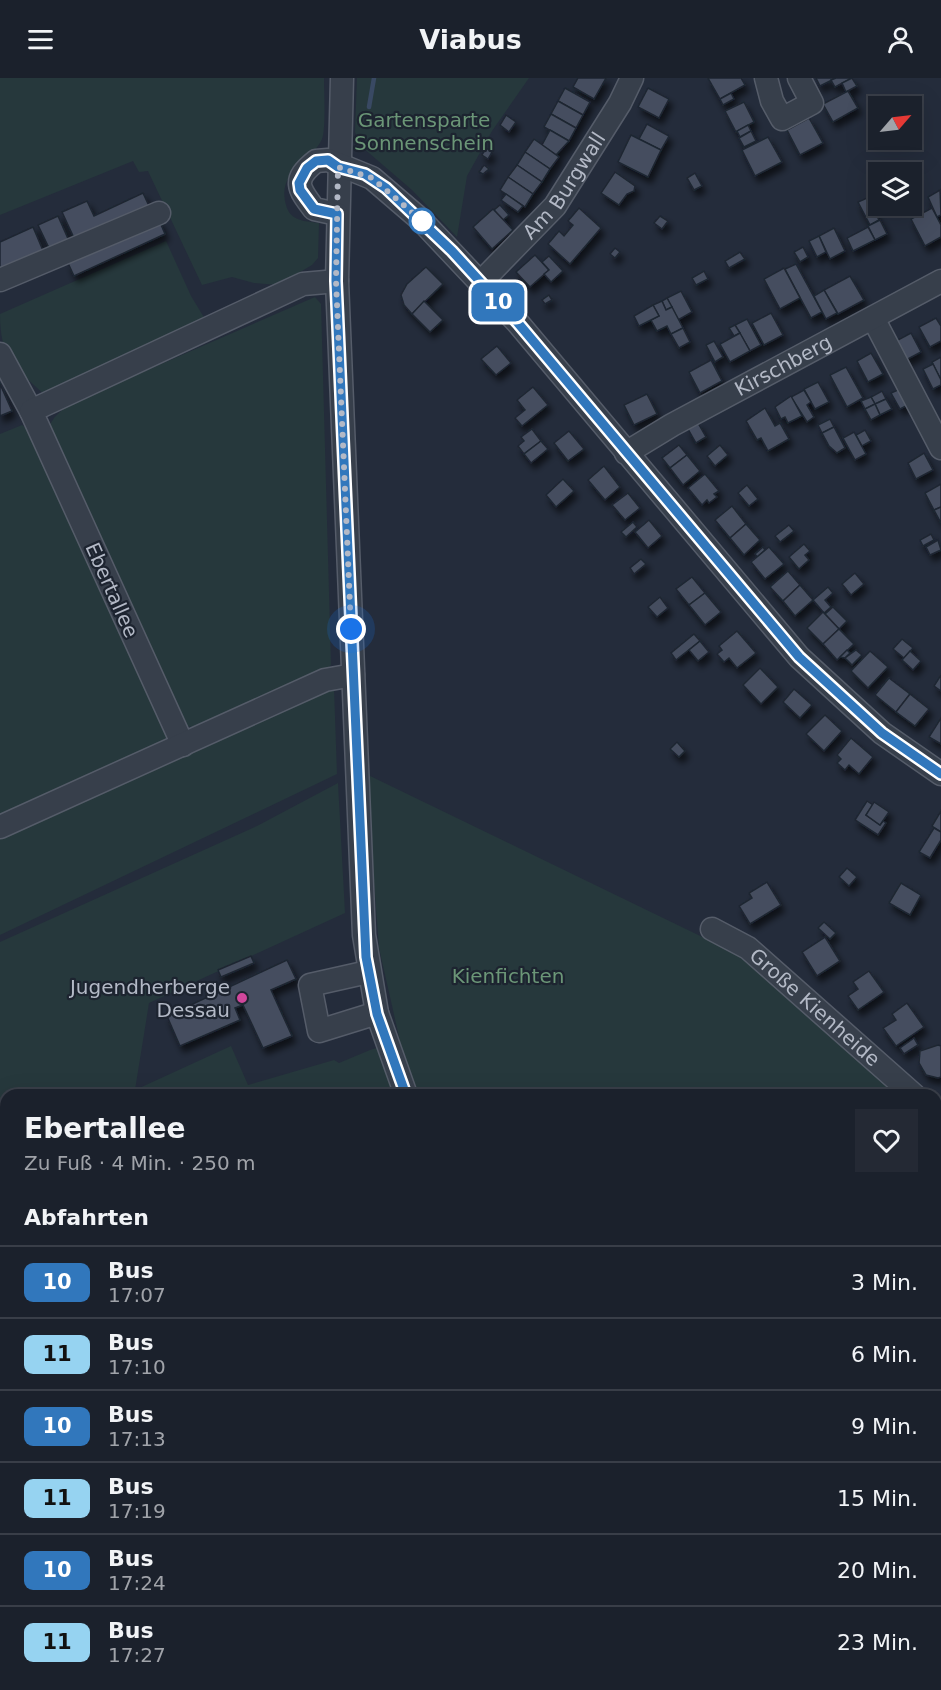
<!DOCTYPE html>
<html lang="de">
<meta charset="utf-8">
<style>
:root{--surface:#1b212c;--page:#242934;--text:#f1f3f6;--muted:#a0a3a9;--line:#393e48}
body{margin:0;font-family:"DejaVu Sans",sans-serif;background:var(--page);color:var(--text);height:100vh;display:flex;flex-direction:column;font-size:22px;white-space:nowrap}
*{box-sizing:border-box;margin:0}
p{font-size:20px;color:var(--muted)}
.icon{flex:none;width:33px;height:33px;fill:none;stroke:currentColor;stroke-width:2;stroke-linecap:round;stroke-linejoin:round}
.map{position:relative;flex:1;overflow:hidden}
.side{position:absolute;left:0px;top:1011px;width:942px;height:602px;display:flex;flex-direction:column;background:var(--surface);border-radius:18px 18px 0 0;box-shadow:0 6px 24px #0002,0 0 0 2px var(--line)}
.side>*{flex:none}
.badge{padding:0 12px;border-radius:9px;font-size:21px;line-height:39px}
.needle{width:39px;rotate:62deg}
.buttons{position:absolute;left:868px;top:18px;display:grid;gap:12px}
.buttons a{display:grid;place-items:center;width:54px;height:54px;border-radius:0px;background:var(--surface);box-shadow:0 6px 24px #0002,0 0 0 2px var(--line);font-size:30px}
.you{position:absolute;width:30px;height:30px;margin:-15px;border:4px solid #fff;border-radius:50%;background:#1a73e8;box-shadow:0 0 0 9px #1a73e833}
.map>.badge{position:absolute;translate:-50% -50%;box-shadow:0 0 0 3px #fff}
h2{padding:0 24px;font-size:22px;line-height:54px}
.round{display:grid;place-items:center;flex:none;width:63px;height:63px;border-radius:0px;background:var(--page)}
.overview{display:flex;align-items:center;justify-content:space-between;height:102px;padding:0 24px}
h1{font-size:28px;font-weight:600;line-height:45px}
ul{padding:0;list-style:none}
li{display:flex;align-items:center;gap:18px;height:72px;padding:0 24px;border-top:2px solid var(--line)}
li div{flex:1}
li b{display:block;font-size:22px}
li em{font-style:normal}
li .badge{min-width:66px;font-weight:700;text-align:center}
header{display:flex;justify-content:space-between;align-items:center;height:78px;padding:0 24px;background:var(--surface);font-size:27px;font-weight:600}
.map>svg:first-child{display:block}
</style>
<header><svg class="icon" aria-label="menu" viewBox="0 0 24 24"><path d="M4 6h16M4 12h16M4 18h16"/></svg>Viabus<svg class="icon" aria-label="person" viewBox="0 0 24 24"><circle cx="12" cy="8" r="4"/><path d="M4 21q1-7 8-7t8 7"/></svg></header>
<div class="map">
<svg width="941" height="1612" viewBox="0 0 941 1612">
<defs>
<filter id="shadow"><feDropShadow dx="3.5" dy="6" stdDeviation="3" flood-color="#0009"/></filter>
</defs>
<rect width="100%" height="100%" fill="#242c3b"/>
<g fill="#26383c">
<path d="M0,0H324C324,13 326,51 322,61C313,83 276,92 286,127C290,143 304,143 319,145L318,180L312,187L278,207L254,205L232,199L202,207L148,93L139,94L133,83L0,137Z"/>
<path d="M357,0H529L492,53L467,98L457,159L412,112L362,69L355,54Z"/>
<path d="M166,163L191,218L208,246L46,318C15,289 0,281 0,236Z"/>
<path d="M315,219L321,226L331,587L321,596L200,650L186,648L47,351L54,340L67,327Z"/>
<path d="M22,347L34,355L167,647L166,661L159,671L0,740V356Z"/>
<path d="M334,610L337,696L0,857V758Z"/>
<path d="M366,696L758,886L907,1017H6V1606L613,1607L598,1612H0V864L257,748L338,705L345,835L149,925L135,1012L231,968L248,1007L334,982L339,985L370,972L400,963L379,870Z"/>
<path d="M936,1042L941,1047V1485L936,1487Z"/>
<path d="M716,1607H770L772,1612H700Z"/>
</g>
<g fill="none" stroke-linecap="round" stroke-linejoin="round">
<path stroke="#394963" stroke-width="4.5" d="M369,29L374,0"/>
</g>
<g fill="#454e5e" stroke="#1f2632" stroke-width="1.5" filter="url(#shadow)">
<path d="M578,0H606L594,21L573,9Z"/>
<path d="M708,0H741L745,7L720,21Z"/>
<path d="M816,0H836L820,8Z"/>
<path d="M836,0H852L835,9L831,2Z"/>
<path d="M852,0L857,8L846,14L842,5Z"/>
<path d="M565,10L590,24L583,37L558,23Z"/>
<path d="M648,10L669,21L659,40L638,29Z"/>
<path d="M848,13L858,30L833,44L823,26Z"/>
<path d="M731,15L734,21L723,27L720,21Z"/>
<path d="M558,23L583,37L576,50L551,36Z"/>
<path d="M744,24L754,44L736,54L725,33Z"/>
<path d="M551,36L576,50L569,63L544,49Z"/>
<path d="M506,37L516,44L509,54L500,47Z"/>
<path d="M809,40L823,65L800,77L787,52Z"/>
<path d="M647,46L669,58L661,72L639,61Z"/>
<path d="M748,47L751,53L740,59L737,53Z"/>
<path d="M550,52L569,63L556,77L542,67Z"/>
<path d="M751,53L756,63L744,69L739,60Z"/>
<path d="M631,57L661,72L648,99L618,84Z"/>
<path d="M768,59L782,84L755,98L742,72Z"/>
<path d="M534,61L559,79L550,91L525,74Z"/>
<path d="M486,70L492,74L488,81L482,77Z"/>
<path d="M525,74L550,91L542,104L517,87Z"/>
<path d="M484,87L489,91L483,96L479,94Z"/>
<path d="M517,87L542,104L533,116L508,99Z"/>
<path d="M615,94L635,108L634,113L627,116L619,127L601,115Z"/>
<path d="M695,95L702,108L694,112L687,100Z"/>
<path d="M508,99L533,116L525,129L500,112Z"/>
<path d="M940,112L941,137L937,139L928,119Z"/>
<path d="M143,115L149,128L75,162L62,134L87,123L94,138Z"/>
<path d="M506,116L523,128L518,134L501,122Z"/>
<path d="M867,120L879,142L870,147L858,124Z"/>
<path d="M500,127L509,137L503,142L494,132Z"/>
<path d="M579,130L601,150L570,186L548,166L559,153L564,158L573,147L568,143Z"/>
<path d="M932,130L941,147V159L925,168L911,141Z"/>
<path d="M493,131L513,152L492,171L473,149Z"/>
<path d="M58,138L69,163L50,172L38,147Z"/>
<path d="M660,138L668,143L662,151L654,145Z"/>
<path d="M159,142L165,156L74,198L68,185Z"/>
<path d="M880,142L887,156L875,162L868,148Z"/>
<path d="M33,149L44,175L0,195V164Z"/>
<path d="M868,149L875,162L853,173L847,160Z"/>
<path d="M834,150L845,173L830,181L819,158Z"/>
<path d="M819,158L826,174L817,179L809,163Z"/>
<path d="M803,169L808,179L800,184L794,174Z"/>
<path d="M615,170L620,174L615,180L610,176Z"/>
<path d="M740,174L745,181L729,190L725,183Z"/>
<path d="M535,177L549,192L530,209L516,194Z"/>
<path d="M549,178L563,193L551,204L544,196L549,192L542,184Z"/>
<path d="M796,186L822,234L811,240L785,191Z"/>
<path d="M426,189L443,206L412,236L404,227L401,217L407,206Z"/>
<path d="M784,190L800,220L780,231L764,201Z"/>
<path d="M704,193L708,201L696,207L692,200Z"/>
<path d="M850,198L864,222L838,236L824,212Z"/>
<path d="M824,212L837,235L826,241L814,218Z"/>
<path d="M681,213L692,234L678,242L667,220Z"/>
<path d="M549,217L552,222L545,226L542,222Z"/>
<path d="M667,220L672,229L666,232L662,223Z"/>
<path d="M424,223L443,242L430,254L412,236Z"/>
<path d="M662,223L666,232L672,229L683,250L671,256L667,248L657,253L651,242L659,238L653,227Z"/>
<path d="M653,227L659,238L639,248L634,238Z"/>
<path d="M771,235L783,257L764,267L752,245Z"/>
<path d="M936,240L941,248V263L930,269L919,249Z"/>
<path d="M747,241L761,267L750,273L735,247Z"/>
<path d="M735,247L740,255L734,258L729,250Z"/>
<path d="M683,250L690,264L679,270L671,256Z"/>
<path d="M740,255L750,273L730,284L720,266Z"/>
<path d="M911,255L921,274L906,282L896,263Z"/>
<path d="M714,263L723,279L715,284L706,267Z"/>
<path d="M497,268L511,285L496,297L481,281Z"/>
<path d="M871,275L883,296L868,304L857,283Z"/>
<path d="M941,279V300H940L932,284Z"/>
<path d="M711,282L722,303L700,315L689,294Z"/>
<path d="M933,286L941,302V307L933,311L923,291Z"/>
<path d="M846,289L863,320L847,329L830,297Z"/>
<path d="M818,304L829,324L815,331L804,311Z"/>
<path d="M0,306L12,333L0,338Z"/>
<path d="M533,309L548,327L522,348L515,340L525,332L517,322Z"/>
<path d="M900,311L908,327L900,331L891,315Z"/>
<path d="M804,312L811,324L807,327L814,339L807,344L791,319Z"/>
<path d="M882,313L886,321L875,326L871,319Z"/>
<path d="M647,316L657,336L634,347L624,327Z"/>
<path d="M791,318L802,338L788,345L785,339L781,341L775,329Z"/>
<path d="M871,319L875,326L865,331L861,323Z"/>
<path d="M886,321L892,331L880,337L875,326Z"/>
<path d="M875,326L880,337L871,342L865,331Z"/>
<path d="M765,330L775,348L780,345L789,361L768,373L761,360L757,362L746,343Z"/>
<path d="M830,341L834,349L822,355L818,347Z"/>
<path d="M698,345L706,359L696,365L688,351Z"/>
<path d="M834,349L845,370L837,375L829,368L822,355Z"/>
<path d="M532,351L541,363L524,376L518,368L524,363L521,359Z"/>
<path d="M865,352L871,363L862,368L856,357Z"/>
<path d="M569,353L584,371L568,383L554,365Z"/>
<path d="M854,354L866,376L855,382L843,360Z"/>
<path d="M541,363L548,371L531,385L524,376Z"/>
<path d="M679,367L687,377L670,390L662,380Z"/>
<path d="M720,367L728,377L715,388L707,378Z"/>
<path d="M924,375L933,392L916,401L908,385Z"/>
<path d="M687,377L700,393L683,407L670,390Z"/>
<path d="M604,388L620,409L605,422L588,402Z"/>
<path d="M705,396L719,413L714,416L717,419L709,425L707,422L702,427L688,410Z"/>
<path d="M563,401L574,413L556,429L546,417Z"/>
<path d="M941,406V429L934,432L925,415Z"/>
<path d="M747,407L758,421L749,428L738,415Z"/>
<path d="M628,415L640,430L625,442L612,427Z"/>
<path d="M732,428L746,446L730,460L715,442Z"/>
<path d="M941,429V445L934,432Z"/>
<path d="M649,442L662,458L648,470L635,454Z"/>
<path d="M633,444L637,449L626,459L621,454Z"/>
<path d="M746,446L760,462L744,477L730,460Z"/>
<path d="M789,447L794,453L780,464L775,458Z"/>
<path d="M931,456L934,462L923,468L920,462Z"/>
<path d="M938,462L941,472L930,477L926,469Z"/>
<path d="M804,466L810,473L805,477L809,482L799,491L789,479Z"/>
<path d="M763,469L765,472L757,479L755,476Z"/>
<path d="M769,469L784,486L765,501L751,484Z"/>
<path d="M641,481L646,486L634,496L630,490Z"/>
<path d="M788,493L800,507L783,523L770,509Z"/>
<path d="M855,495L864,506L851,517L842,506Z"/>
<path d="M692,499L705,515L689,527L676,511Z"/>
<path d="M800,507L813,522L795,538L783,523Z"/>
<path d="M828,509L833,515L825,522L831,529L824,535L813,522Z"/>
<path d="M705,515L721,534L705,547L689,527Z"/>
<path d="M660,519L668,530L657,539L648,529Z"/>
<path d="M833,529L847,543L839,551L825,536Z"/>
<path d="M823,534L839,551L823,566L807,550Z"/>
<path d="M839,551L854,566L837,582L823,566Z"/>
<path d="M737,553L756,575L737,590L729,580L724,584L717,576L722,572L719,568Z"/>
<path d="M694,556L700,563L676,582L671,575Z"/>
<path d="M902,561L913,570L904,580L893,571Z"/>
<path d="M700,563L709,574L698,583L689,572Z"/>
<path d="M847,572L850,575L845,580L840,579Z"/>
<path d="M856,572L862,577L852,587L845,580Z"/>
<path d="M870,573L888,589L868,610L851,593Z"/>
<path d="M910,573L921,583L913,592L902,582Z"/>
<path d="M760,590L778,609L761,626L743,607Z"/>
<path d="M941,597V613L934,608Z"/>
<path d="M889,600L910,616L896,634L875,617Z"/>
<path d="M794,611L812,627L800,640L783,624Z"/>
<path d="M910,616L929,631L915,648L896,634Z"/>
<path d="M825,637L842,653L824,673L806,656Z"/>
<path d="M941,640V666L929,659Z"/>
<path d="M851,660L873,679L859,696L849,687L845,692L837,685L841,681L837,677Z"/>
<path d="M677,664L685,673L679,679L670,671Z"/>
<path d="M867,723L873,727L866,737L880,747L883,743L886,745L878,757L855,742Z"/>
<path d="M874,724L889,734L880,747L866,737Z"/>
<path d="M941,733V754L932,748Z"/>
<path d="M934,750L941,754V762L930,780L919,774Z"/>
<path d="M847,790L857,799L849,808L839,799Z"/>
<path d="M767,804L781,827L750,846L739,828L752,820L749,815Z"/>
<path d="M901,805L921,817L910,837L889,825Z"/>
<path d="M824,844L836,855L830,861L818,850Z"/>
<path d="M825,859L840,883L817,898L802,874Z"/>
<path d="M251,878L254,885L221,899L218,892Z"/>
<path d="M287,882L296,901L271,912L292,958L263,970L243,927L235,930L240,942L180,968L167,938Z"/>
<path d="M869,893L884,914L858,932L848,918L858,911L853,904Z"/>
<path d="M907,925L924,949L896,968L883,950L896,942L892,936Z"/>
<path d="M914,960L918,967L904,976L900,970Z"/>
<path d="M938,967L941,968V999L938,1000L926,997L919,985L920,973Z"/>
</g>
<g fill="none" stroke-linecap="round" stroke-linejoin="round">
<defs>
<g id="minor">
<path d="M342,0L337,203L364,857L377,935L406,1017"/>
<path d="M766,0L772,23L782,41L812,25L799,0"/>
<path d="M337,136L314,131C298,110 292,102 316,83L328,82L372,100L421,142L518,245L799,579L882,655L941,696"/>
<path d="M0,202L159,135"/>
<path id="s1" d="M481,204L555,128L620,25L632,0"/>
<path d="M873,240L941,370"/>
<path d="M0,276L31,333"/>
<path id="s2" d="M626,375L672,347L941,203"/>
<path d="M183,667L31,333L303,206L337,203"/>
<path d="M0,749L325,602L353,597"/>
<path id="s3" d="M712,851L748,870L914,1017"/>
<path d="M368,894L310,907L319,953L377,935"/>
<path d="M936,1037L941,1041"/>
<path d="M936,1505L941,1503"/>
<path d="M583,1612V1606"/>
<path d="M648,1612L663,1606"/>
</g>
</defs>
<use href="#minor" stroke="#555c69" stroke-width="25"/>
<use href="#minor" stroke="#373f4b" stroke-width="22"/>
</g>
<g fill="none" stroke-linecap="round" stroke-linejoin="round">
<defs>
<path id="line" d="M406,1017L377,936L366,879L336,203L337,136L314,131L300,112L299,105L307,90L316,83L328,82L338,89L365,96L386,110L452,173L518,245L799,579L882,655L941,696"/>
</defs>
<use href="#line" stroke="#fff" stroke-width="14"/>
<use href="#line" stroke="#3177bc" stroke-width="9"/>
<path stroke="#b3b9c6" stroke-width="6" stroke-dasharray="0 10.8" d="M351,551L336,203L338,89L372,100L422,143"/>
</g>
<circle fill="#fff" stroke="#3177bc" stroke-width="3" cx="422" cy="143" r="12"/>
<circle fill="#d1479c" stroke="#1d2430" stroke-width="2" cx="242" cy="920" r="6"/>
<g text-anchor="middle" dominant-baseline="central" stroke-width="4.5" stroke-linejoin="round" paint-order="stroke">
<g font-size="20" fill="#6b9677" stroke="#1d2430">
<text x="424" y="42">Gartensparte<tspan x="424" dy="23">Sonnenschein</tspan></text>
<text x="508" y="898">Kienfichten</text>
</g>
<g font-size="20" fill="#b3b9c6" stroke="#1d2430">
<text stroke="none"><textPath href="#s1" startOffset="128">Am Burgwall</textPath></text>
<text stroke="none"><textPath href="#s2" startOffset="180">Kirschberg</textPath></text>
<text transform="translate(112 512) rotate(66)">Ebertallee</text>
<text stroke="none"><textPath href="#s3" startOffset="130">Große Kienheide</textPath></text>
</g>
<g font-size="20" fill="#b3b9c6" stroke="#1d2430" text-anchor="end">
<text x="230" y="909">Jugendherberge<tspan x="230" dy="23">Dessau</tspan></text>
</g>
</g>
</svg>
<div class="buttons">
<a><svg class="needle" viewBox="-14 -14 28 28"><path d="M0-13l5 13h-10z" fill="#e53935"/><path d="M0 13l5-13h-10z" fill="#a0a3a9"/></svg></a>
<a><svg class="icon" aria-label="layers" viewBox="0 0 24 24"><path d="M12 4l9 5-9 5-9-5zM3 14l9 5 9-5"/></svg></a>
</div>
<div class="you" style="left:351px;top:551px"></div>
<b class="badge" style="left:498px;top:224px;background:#3177bc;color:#fff">10</b>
<section class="side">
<div class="overview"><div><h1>Ebertallee</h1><p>Zu Fuß · 4 Min. · 250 m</p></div><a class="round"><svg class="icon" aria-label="heart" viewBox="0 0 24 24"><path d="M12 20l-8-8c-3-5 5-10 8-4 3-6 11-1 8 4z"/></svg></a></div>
<h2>Abfahrten</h2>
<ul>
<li><span class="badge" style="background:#3177bc;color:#fff">10</span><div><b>Bus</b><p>17:07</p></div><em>3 Min.</em></li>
<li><span class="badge" style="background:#96d3f1;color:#111">11</span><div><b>Bus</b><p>17:10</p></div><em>6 Min.</em></li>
<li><span class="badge" style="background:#3177bc;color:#fff">10</span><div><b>Bus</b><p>17:13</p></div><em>9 Min.</em></li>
<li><span class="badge" style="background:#96d3f1;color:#111">11</span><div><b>Bus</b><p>17:19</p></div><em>15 Min.</em></li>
<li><span class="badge" style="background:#3177bc;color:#fff">10</span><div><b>Bus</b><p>17:24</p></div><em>20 Min.</em></li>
<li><span class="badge" style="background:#96d3f1;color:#111">11</span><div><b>Bus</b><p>17:27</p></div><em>23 Min.</em></li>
</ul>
</section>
</div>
